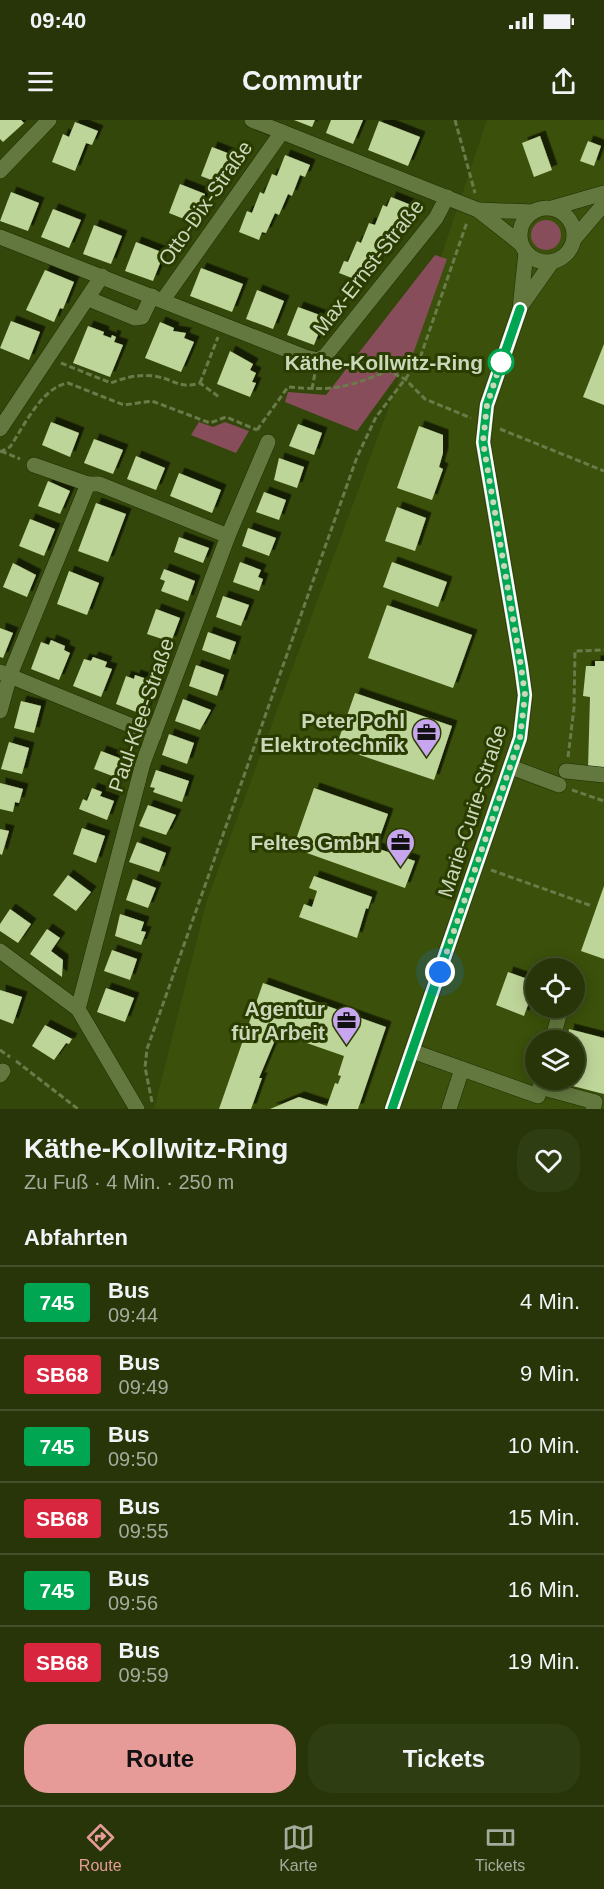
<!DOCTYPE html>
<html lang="de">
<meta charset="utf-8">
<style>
:root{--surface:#273508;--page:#2f3d12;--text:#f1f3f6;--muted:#a4ab9c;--line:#435029;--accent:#e69b98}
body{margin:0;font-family:Arial,sans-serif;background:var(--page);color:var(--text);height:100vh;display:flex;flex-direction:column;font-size:22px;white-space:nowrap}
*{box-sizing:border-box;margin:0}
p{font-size:20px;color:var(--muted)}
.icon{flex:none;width:33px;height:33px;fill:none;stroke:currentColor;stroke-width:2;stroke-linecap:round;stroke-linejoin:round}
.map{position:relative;height:989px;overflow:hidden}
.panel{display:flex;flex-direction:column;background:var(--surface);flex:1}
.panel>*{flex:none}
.badge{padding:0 12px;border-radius:4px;font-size:21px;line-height:39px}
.fabs{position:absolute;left:525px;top:838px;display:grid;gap:12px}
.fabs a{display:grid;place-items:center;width:60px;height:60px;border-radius:50%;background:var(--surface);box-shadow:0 3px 15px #0003,0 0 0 2px var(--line);font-size:30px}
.you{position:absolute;width:30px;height:30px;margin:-15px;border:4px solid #fff;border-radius:50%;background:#1a73e8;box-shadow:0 0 0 9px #1a73e833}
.map>.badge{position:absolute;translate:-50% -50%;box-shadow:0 0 0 3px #fff}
h2{padding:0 24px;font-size:22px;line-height:54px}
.round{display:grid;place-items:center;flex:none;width:63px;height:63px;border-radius:24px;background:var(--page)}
.overview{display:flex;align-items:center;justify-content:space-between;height:102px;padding:0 24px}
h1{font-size:28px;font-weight:600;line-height:45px}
.button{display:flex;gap:12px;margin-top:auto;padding:12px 24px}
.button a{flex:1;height:69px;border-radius:24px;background:var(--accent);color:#111;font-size:24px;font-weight:600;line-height:69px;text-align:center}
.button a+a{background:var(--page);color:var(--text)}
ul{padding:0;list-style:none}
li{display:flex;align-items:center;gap:18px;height:72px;padding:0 24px;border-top:2px solid var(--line)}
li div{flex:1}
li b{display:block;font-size:22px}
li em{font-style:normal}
li .badge{min-width:66px;font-weight:700;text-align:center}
.status{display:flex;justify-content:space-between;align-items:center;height:42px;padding:0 30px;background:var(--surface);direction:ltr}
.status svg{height:16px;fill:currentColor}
header{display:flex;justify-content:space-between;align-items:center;height:78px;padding:0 24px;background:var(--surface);font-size:27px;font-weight:600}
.tab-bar{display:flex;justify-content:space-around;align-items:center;height:84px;border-top:2px solid var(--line);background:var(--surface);font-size:16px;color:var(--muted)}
.tab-bar a{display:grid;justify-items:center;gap:3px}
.tab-bar .selected{color:var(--accent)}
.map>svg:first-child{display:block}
</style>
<div class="status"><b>09:40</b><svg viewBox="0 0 49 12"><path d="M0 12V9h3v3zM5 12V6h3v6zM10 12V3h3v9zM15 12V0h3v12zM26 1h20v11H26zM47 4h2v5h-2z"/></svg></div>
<header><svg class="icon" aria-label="menu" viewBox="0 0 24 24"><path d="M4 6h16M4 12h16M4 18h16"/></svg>Commutr<svg class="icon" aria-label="share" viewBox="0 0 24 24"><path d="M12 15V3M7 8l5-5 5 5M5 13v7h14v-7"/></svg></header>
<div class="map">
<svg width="604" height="989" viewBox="0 0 604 989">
<defs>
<filter id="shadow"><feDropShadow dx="5.5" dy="-5.5" stdDeviation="0" flood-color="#0009"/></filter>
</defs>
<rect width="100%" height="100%" fill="#34470b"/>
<path fill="#3b500a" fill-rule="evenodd" d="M487,0H604V989H154L207,780L408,235ZM536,849H574V888H536ZM536,921H574V960H536Z"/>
<g fill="#884d5b">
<circle cx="546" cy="115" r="15"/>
<path d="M435,135L447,139L413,234L357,311L285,282L288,272L326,275Z"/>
<path d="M199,302L213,307L225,302L249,311L236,333L191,315Z"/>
</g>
<g fill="#bed599" filter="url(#shadow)">
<path d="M0,0H21L24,3L3,22L0,19Z"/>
<path d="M294,0H315L312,7Z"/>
<path d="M331,0H363L353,24L326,13Z"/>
<path d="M379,1L420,17L408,46L368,30Z"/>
<path d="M75,2L98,11L92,25L86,23L75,51L52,42L63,14L69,17Z"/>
<path d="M540,16L552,50L534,57L522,23Z"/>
<path d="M588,21L601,26L594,46L580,41Z"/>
<path d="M212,27L235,36L224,65L201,56Z"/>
<path d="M285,35L310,45L305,57L300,55L292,76L288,74L279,95L275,93L266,113L262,112L259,120L239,112L247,91L252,93L260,72L264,74L272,54L277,56Z"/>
<path d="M180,64L205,74L194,103L169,93Z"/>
<path d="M11,72L39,83L28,111L0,101Z"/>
<path d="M391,77L411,85L402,107L398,105L390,126L385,123L377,144L373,142L365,163L339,153L344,141L348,142L357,121L361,123L369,103L375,105L383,85L387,87Z"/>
<path d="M53,89L81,100L69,128L41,117Z"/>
<path d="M94,105L122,116L111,144L83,134Z"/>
<path d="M136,122L164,133L153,161L125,151Z"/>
<path d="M201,148L243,164L232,192L190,176Z"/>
<path d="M45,150L74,162L63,189L60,188L54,202L26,190Z"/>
<path d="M257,170L284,181L273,209L246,199Z"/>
<path d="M298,187L325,197L314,225L287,215Z"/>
<path d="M11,201L40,212L29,240L0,228Z"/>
<path d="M160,202L174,208L173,211L186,213L184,218L194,222L181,252L145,238Z"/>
<path d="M88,206L104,212L103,215L111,218L112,215L116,217L114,222L123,225L110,257L73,243Z"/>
<path d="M604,224V285L583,277Z"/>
<path d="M230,231L253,244L250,250L256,253L252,262L256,263L250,277L217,264Z"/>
<path d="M51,302L79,313L70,337L42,325Z"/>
<path d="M298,304L322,313L314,335L289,326Z"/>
<path d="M419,306L443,315V333L439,347L443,349L432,380L397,368Z"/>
<path d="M94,319L123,330L113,354L84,343Z"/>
<path d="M136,336L165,348L156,370L127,359Z"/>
<path d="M279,338L304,347L297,368L274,360Z"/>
<path d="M179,353L221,370L212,393L170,376Z"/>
<path d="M48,361L70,371L60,394L38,386Z"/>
<path d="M264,372L286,380L279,400L256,392Z"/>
<path d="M96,383L126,394L108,442L78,431Z"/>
<path d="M397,387L426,398L415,431L385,421Z"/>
<path d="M30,399L55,409L44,436L19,426Z"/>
<path d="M248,408L276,418L269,436L242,426Z"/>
<path d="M179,417L209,428L203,443L174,432Z"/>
<path d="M240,442L261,450L258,457L263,459L259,471L233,462Z"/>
<path d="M392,442L447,462L438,487L383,467Z"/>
<path d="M13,443L36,455L27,477L3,467Z"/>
<path d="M164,449L195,461L188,481L161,471L165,461L160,459Z"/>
<path d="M69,451L99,463L87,495L57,484Z"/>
<path d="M223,476L249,485L241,506L216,497Z"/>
<path d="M387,485L472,515L453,568L368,538Z"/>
<path d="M156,489L180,498L171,522L147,514Z"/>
<path d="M0,508L13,513L3,538L0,537Z"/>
<path d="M208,512L236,522L230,540L202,530Z"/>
<path d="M51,520L65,526L64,530L70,533L59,560L31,549L41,522L49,525Z"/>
<path d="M93,537L107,542L105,547L112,549L101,577L73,566L84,539L91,541Z"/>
<path d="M595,541H604V649H588L590,577L583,576L586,546H595Z"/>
<path d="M196,545L224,555L217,576L189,566Z"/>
<path d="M135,555L150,560L148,565L155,567L144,595L116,584L126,556L134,559Z"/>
<path d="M355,573L452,606L434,660L336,627Z"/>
<path d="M183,579L211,590L200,610L175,601Z"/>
<path d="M21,581L41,586L34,613L14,608Z"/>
<path d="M169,614L194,623L187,644L162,635Z"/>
<path d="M9,622L29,628L22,654L1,649Z"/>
<path d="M101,631L127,641L120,659L94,649Z"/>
<path d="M156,650L189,661L182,682L153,672L155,668L150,667Z"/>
<path d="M0,663L23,669L19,683L15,682L13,692L0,689Z"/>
<path d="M92,668L102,672L100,676L114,681L107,700L79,689L83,679L87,681Z"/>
<path d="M314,668L388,694L376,728L415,741L405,768L293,728Z"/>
<path d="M148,685L176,695L166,715L139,706Z"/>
<path d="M82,708L105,716L96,743L73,734Z"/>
<path d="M0,709L9,711L2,735L0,734Z"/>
<path d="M137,722L166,733L159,752L129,742Z"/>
<path d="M68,755L91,772L76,791L53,775Z"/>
<path d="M314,756L372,777L368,789L366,788L357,818L299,797L304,784L312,787L317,771L309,768Z"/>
<path d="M133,759L156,768L148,788L126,780Z"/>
<path d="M604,766V839L581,831Z"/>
<path d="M10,789L31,804L18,823L0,811V804Z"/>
<path d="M120,794L144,802L141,811L146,812L141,825L115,816Z"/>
<path d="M47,809L60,818L51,831L63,840L62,857L30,834Z"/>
<path d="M112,830L137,839L130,860L104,851Z"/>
<path d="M508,852L536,862L524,896L496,885Z"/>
<path d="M263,863L386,907L358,989H270L299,977L327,986L335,963L338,964L341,956L338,955L344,936L278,913L259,958H262L251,989H219Z"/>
<path d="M106,868L134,878L125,902L97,892Z"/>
<path d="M0,870L22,877L13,904L0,899Z"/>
<path d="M45,905L72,919L69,924L66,923L54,940L32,926Z"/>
<path d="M569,909L604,918V974L553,961L574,960V921H567Z"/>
</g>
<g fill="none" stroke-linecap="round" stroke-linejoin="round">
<defs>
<g id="minor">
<path d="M252,0L478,90L521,124"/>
<path d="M0,51L49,0"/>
<path d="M552,88L604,73"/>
<circle cx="547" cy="115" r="27"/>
<path d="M479,90L533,92"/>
<path d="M0,117L305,237L318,240L326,235L436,98L447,77"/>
<path d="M574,119L604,84"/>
<path d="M89,179L135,198L142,197L152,176"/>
<path d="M163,180L282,12"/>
<path d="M521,186L552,142"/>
<path d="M0,309L102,156"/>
<path d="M34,345L88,364"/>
<path d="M0,552L154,615"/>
<path d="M0,591L10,555L88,364H99L228,416"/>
<path d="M511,647L559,665"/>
<path d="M566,651L604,655"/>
<path d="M0,831L78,889L137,989"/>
<path d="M78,889L143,643L228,416L268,322"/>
<path d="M552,921L561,888"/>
<path d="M412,931L538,976L542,960"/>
<path d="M0,955L3,951"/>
<path d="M540,967L595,982L593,989"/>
<path d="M392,989L520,618L525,575L521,546L483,323L487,285L520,189L526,132"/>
<path d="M449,989L462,949"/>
</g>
</defs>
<use href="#minor" stroke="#1e2b00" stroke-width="16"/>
<g stroke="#6a7b4a" stroke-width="3" stroke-dasharray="6 3" stroke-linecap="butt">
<path d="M455,0L475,73"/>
<path d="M61,243L111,263C126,257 143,253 159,257C177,261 180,269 200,263L219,277"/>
<path d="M200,263L218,217"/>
<path d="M312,269L315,253"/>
<path d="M500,309L604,351"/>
<path d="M257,310L288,267C334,271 345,268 388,251L405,259L425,279L471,298"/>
<path d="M1,331L20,339"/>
<path d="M0,332L10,327C24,306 42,267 68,263L124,285L152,281L210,303L226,297L257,310"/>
<path d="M568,637L574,588L575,531L604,530"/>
<path d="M572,670L604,681"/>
<path d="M491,750L592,786"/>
<path d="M0,930L10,937"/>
<path d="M16,941L78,989"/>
<path d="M152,982L145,947L147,929L357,337L376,297L419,241L467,102"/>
</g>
<use href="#minor" stroke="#63783f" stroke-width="15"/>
</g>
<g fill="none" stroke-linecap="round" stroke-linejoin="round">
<defs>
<path id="line" d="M392,989L520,618L525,575L521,546L483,322L487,285L520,189"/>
</defs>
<use href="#line" stroke="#fff" stroke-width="14"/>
<use href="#line" stroke="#00a651" stroke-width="9"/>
<path stroke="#cad7b9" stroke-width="6" stroke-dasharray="0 10.8" d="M440,852L520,618L525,575L521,546L483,322L487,285L501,242"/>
</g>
<defs>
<symbol id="office-pin" viewBox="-11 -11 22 30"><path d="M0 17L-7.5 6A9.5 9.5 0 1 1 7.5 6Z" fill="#c8a6ef" stroke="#2a3c00"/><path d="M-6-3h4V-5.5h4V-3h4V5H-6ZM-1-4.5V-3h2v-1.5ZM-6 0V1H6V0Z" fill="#111"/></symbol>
</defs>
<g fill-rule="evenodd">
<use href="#office-pin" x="410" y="596" width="33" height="45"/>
<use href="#office-pin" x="384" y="706" width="33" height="45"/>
<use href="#office-pin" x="330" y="884" width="33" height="45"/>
</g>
<circle fill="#fff" stroke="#00a651" stroke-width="3" cx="501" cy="242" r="12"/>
<g text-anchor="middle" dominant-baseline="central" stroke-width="6" stroke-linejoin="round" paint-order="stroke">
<g font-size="21" fill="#cad7b9" stroke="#2a3c00">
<text transform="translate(205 83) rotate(-55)">Otto-Dix-Straße</text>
<text transform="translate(368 147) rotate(-52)">Max-Ernst-Straße</text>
<text transform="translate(141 595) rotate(-71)">Paul-Klee-Straße</text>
<text transform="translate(472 691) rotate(-72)">Marie-Curie-Straße</text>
</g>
<g font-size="21" font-weight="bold" fill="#cad7b9" stroke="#2a3c00" text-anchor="end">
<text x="483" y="242">Käthe-Kollwitz-Ring</text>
</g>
<g font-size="21" font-weight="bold" fill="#cad7b9" stroke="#2a3c00" text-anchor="end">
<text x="405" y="600">Peter Pohl<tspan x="405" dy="24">Elektrotechnik</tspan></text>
<text x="380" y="722">Feltes GmbH</text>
<text x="325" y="888">Agentur<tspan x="325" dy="24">für Arbeit</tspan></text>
</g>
</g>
</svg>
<div class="fabs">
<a><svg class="icon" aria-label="locate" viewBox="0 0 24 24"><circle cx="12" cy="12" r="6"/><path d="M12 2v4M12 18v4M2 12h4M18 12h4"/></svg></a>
<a><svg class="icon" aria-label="layers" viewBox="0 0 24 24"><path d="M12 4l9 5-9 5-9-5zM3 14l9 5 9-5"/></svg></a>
</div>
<div class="you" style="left:440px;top:852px"></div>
</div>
<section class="panel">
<div class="overview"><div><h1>Käthe-Kollwitz-Ring</h1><p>Zu Fuß · 4 Min. · 250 m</p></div><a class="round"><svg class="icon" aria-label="heart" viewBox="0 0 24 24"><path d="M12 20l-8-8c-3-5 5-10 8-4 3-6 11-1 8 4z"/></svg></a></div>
<h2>Abfahrten</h2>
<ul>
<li><span class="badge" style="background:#00a651;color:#fff">745</span><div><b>Bus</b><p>09:44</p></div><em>4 Min.</em></li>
<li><span class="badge" style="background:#d7263d;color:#fff">SB68</span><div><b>Bus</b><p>09:49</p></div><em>9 Min.</em></li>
<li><span class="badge" style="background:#00a651;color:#fff">745</span><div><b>Bus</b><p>09:50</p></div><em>10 Min.</em></li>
<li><span class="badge" style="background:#d7263d;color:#fff">SB68</span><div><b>Bus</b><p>09:55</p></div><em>15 Min.</em></li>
<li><span class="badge" style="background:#00a651;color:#fff">745</span><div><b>Bus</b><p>09:56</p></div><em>16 Min.</em></li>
<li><span class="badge" style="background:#d7263d;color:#fff">SB68</span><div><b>Bus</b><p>09:59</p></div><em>19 Min.</em></li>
</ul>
<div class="button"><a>Route</a><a>Tickets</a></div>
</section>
<nav class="tab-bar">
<a class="selected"><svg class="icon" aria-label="directions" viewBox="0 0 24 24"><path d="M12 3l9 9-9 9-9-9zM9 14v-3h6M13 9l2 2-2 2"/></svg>Route</a>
<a><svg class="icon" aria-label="map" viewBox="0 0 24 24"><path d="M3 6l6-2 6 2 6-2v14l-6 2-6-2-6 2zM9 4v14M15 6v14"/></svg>Karte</a>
<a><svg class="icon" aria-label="tickets" viewBox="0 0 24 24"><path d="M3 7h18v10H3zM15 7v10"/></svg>Tickets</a>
</nav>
